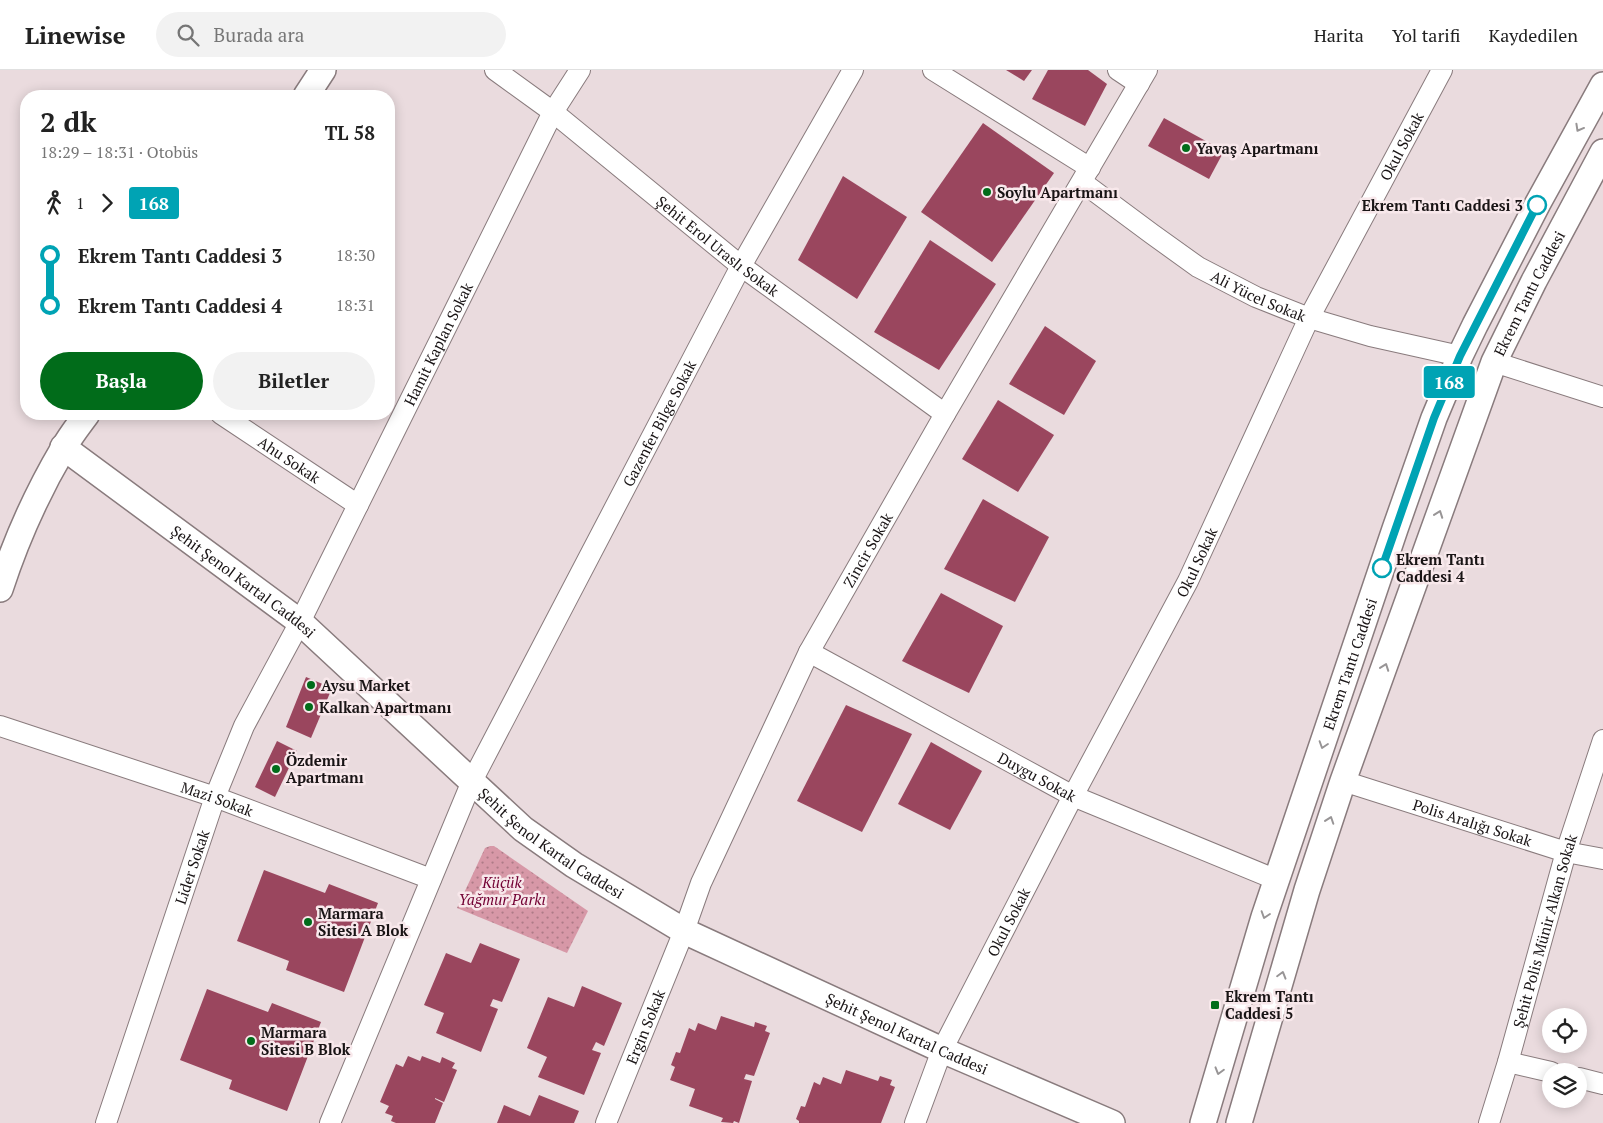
<!DOCTYPE html>
<html lang="tr">
<meta charset="utf-8">
<style>
:root{--surface:#fff;--page:#f2f2f2;--text:#222;--muted:#767676;--line:#e0e0e0;--accent:#016c1a}
body{margin:0;font-family:"PT Serif",serif;background:var(--page);color:var(--text);height:100vh;display:flex;flex-direction:column;font-size:19px;white-space:nowrap}
*{box-sizing:border-box;margin:0}
p{font-size:16px;color:var(--muted)}
.icon{flex:none;width:28px;height:28px;fill:none;stroke:currentColor;stroke-width:2;stroke-linecap:round;stroke-linejoin:round}
.map{position:relative;flex:1;overflow:hidden}
.details{position:absolute;left:20px;top:20px;width:375px;height:330px;display:flex;flex-direction:column;background:var(--surface);border-radius:20px;box-shadow:0 2px 12px #0003}
.details>*{flex:none}
.badge{padding:0 10px;border-radius:4px;font-size:18px;line-height:32px}
.controls{position:absolute;left:1542px;top:938px;display:grid;gap:10px}
.controls a{display:grid;place-items:center;width:45px;height:45px;border-radius:50%;background:var(--surface);box-shadow:0 2px 12px #0003;font-size:25px}
.map>.badge{position:absolute;translate:-50% -50%;box-shadow:0 0 0 2px #fff}
.legs{display:flex;align-items:center;gap:8px;height:55px;padding:0 20px;font-size:16px}
.legs p{margin-inline-start:auto}
.overview{display:flex;align-items:center;justify-content:space-between;height:85px;padding:0 20px}
h1{font-size:28px;font-weight:700;line-height:38px}
.primary-button{display:flex;gap:10px;margin-top:auto;padding:10px 20px}
.primary-button a{flex:1;height:58px;border-radius:30px;background:var(--accent);color:#fff;font-size:20px;font-weight:700;line-height:58px;text-align:center}
.primary-button a+a{background:var(--page);color:var(--text)}
ul{padding:0 20px;list-style:none}
li{display:flex;align-items:center;gap:18px;height:50px;font-size:19px}
li i{display:grid;place-items:center;width:8px;height:100%;margin:0 6px;background:currentColor}
li i::after{content:'';width:12px;height:12px;margin:-6px;border:4px solid;border-radius:50%;background:var(--surface)}
li p{margin-inline-start:auto}
li:first-child i{background:linear-gradient(#0000 50%,currentColor 0)}
li:last-child i{background:linear-gradient(currentColor 50%,#0000 0)}
header{display:flex;align-items:center;gap:30px;box-sizing:border-box;height:70px;padding:0 25px;background:var(--surface);border-bottom:1px solid var(--line)}
header strong{font-size:24px}
nav{display:flex;gap:28px;margin-inline-start:auto;font-size:18px}
.search{width:350px;height:45px;background:var(--page);display:flex;align-items:center;gap:12px;box-sizing:border-box;padding:0 18px;border-radius:28px;color:var(--muted);font-size:19px}
.map>svg:first-child{display:block}
</style>
<header>
<strong>Linewise</strong>
<div class="search"><svg class="icon" aria-label="search" viewBox="0 0 24 24"><circle cx="10" cy="10" r="6"/><path d="M15 15l6 6"/></svg>Burada ara</div>
<nav><a>Harita</a><a>Yol tarifi</a><a>Kaydedilen</a></nav>
</header>
<div class="map">
<svg width="1603" height="1053" viewBox="0 0 1603 1053">
<defs>
<pattern id="park-dots" width="8" height="8" patternUnits="userSpaceOnUse" patternTransform="scale(1.25)"><rect width="8" height="8" fill="#d798a7"/><path d="M2 2h.1M6 6h.1" fill="none" stroke="#ae7b87" stroke-width="1.8" stroke-linecap="round"/></pattern>
</defs>
<rect width="100%" height="100%" fill="#eadbde"/>
<path fill="url(#park-dots)" d="M490,776H494L588,841L567,883L457,838L485,778Z"/>
<g fill="#9a465e">
<path d="M1006,0H1032L1024,11Z"/>
<path d="M1048,0H1088L1107,14L1085,56L1032,29Z"/>
<path d="M1164,48L1224,81L1209,109L1148,76Z"/>
<path d="M983,53L1054,103L992,192L921,142Z"/>
<path d="M843,106L907,147L857,229L798,190Z"/>
<path d="M930,170L996,214L939,300L874,262Z"/>
<path d="M1045,256L1096,291L1064,345L1009,314Z"/>
<path d="M998,330L1054,365L1018,422L962,389Z"/>
<path d="M983,429L1049,467L1015,532L944,499Z"/>
<path d="M941,523L1003,556L969,623L902,591Z"/>
<path d="M306,607L332,618L311,668L286,657Z"/>
<path d="M846,635L912,664L862,762L797,731Z"/>
<path d="M277,671L297,681L275,727L255,717Z"/>
<path d="M931,672L982,701L950,760L898,734Z"/>
<path d="M264,800L325,823L329,814L378,833L344,922L286,900L289,891L237,871Z"/>
<path d="M480,873L520,889L502,932L493,929L490,936L498,939L481,982L436,963L444,943L424,935L446,883L471,893Z"/>
<path d="M582,916L622,933L604,976L596,972L592,980L601,983L584,1025L538,1007L547,987L527,978L548,927L574,937Z"/>
<path d="M207,919L268,942L272,933L321,952L287,1041L229,1019L232,1010L180,990Z"/>
<path d="M721,946L754,957L755,952L767,956L765,961L770,963L754,1006L746,1004L744,1009L752,1011L739,1053L734,1051L733,1053L721,1052L723,1048L689,1036L695,1019L670,1010L675,997L671,995L676,982L680,983L689,958L695,961L698,953L716,960Z"/>
<path d="M408,986L420,991L422,986L440,993L442,987L455,993L452,998L457,1000L444,1032L435,1028V1029L443,1033L435,1053H396L391,1051L393,1046L385,1043L389,1036L380,1032L396,994L403,997Z"/>
<path d="M846,1000L878,1011L880,1006L892,1010L890,1015L895,1017L881,1053H799V1051L796,1049L801,1036L805,1037L814,1012L820,1015L823,1007L841,1014Z"/>
<path d="M539,1025L579,1041L574,1053H497L504,1035L530,1046Z"/>
</g>
<g fill="none" stroke-linecap="round" stroke-linejoin="round">
<defs>
<g id="minor">
<path id="s1" d="M495,0L553,42L741,196L945,344"/>
<path d="M933,0L1090,98"/>
<path d="M1118,0L1139,14"/>
<path id="s2" d="M1082,112L1152,164L1198,197L1256,227L1309,248L1370,266L1460,286"/>
<path d="M1494,292L1603,327"/>
<path id="s3" d="M221,344L358,435"/>
<path id="s4" d="M809,582L1073,726L1277,810"/>
<path id="s5" d="M0,656L215,727L431,809"/>
<path id="s6" d="M1343,711L1566,782L1603,789"/>
<path d="M1508,992L1551,1002"/>
<path d="M1579,1008L1603,1014"/>
<path id="s7" d="M106,1053L215,727L244,656L300,552L553,42L580,0"/>
<path id="s8" d="M330,1053L472,711L741,196L853,0"/>
<path id="s9" d="M606,1053L684,861L701,813L809,582L945,344L1147,0"/>
<path id="s10" d="M915,1053L942,980L1073,726L1188,511L1309,248L1442,0"/>
<path id="s11" d="M1489,1053L1508,992L1566,782L1603,670"/>
</g>
<g id="tertiary">
<path d="M306,26L323,0"/>
<path id="s12" d="M63,377L300,552L523,759L574,795L684,861L942,980L1112,1053"/>
<path d="M0,519C16,470 37,423 63,379C70,366 79,355 87,344"/>
<path id="s13" d="M1203,1053L1264,847L1395,459L1434,348L1460,286L1475,255L1538,133L1603,15"/>
<path id="s14" d="M1239,1053L1307,820L1343,711L1494,292L1534,211L1603,82"/>
</g>
</defs>
<use href="#minor" stroke="#897b7d" stroke-width="22"/>
<use href="#tertiary" stroke="#897b7d" stroke-width="28"/>
<use href="#minor" stroke="#fff" stroke-width="20"/>
<use href="#tertiary" stroke="#fff" stroke-width="25"/>
</g>
<defs><path id="oneway-chevron" d="M-2-3.5L2.5 0L-2 3.5" fill="none" stroke-width="1.6" stroke-linecap="round" stroke-linejoin="round" transform="scale(1.25)"/></defs>
<g stroke="#989596">
<use href="#oneway-chevron" transform="translate(1579 58) rotate(119)"/>
<use href="#oneway-chevron" transform="translate(1439 444) rotate(-70)"/>
<use href="#oneway-chevron" transform="translate(1385 597) rotate(-70)"/>
<use href="#oneway-chevron" transform="translate(1323 675) rotate(108)"/>
<use href="#oneway-chevron" transform="translate(1330 750) rotate(-71)"/>
<use href="#oneway-chevron" transform="translate(1265 845) rotate(108)"/>
<use href="#oneway-chevron" transform="translate(1282 905) rotate(-74)"/>
<use href="#oneway-chevron" transform="translate(1219 1001) rotate(106)"/>
</g>
<g fill="none" stroke-linecap="round" stroke-linejoin="round">
<defs>
<path id="line-1" d="M1382,498L1434,348L1460,286L1537,135"/>
</defs>
<use href="#line-1" stroke="#fff" stroke-width="11"/>
<use href="#line-1" stroke="#00a3b4" stroke-width="8"/>
</g>
<g fill="#016c1a" stroke="#f8e8eb" stroke-width="2">
<circle cx="1186" cy="78" r="5"/>
<circle cx="987" cy="122" r="5"/>
<circle cx="311" cy="615" r="5"/>
<circle cx="309" cy="637" r="5"/>
<circle cx="276" cy="699" r="5"/>
<circle cx="308" cy="852" r="5"/>
<rect x="1210" y="930" width="10" height="10" rx="2.5"/>
<circle cx="251" cy="971" r="5"/>
</g>
<g fill="#fff" stroke="#00a3b4" stroke-width="2.5">
<circle cx="1537" cy="135" r="9"/>
<circle cx="1382" cy="498" r="9"/>
</g>
<g text-anchor="middle" dominant-baseline="central" stroke-width="5" stroke-linejoin="round" paint-order="stroke">
<g font-size="15" fill="#191415" stroke="#f8e8eb">
<text stroke="none"><textPath href="#s10" startOffset="1092">Okul Sokak</textPath></text>
<text stroke="none"><textPath href="#s1" startOffset="284">Şehit Erol Uraslı Sokak</textPath></text>
<text stroke="none"><textPath href="#s14" startOffset="880">Ekrem Tantı Caddesi</textPath></text>
<text stroke="none"><textPath href="#s2" startOffset="211">Ali Yücel Sokak</textPath></text>
<text stroke="none"><textPath href="#s7" startOffset="849">Hamit Kaplan Sokak</textPath></text>
<text stroke="none"><textPath href="#s8" startOffset="774">Gazenfer Bilge Sokak</textPath></text>
<text stroke="none"><textPath href="#s3" startOffset="82">Ahu Sokak</textPath></text>
<text stroke="none"><textPath href="#s9" startOffset="631">Zincir Sokak</textPath></text>
<text stroke="none"><textPath href="#s10" startOffset="628">Okul Sokak</textPath></text>
<text stroke="none"><textPath href="#s12" startOffset="225">Şehit Şenol Kartal Caddesi</textPath></text>
<text stroke="none"><textPath href="#s13" startOffset="482">Ekrem Tantı Caddesi</textPath></text>
<text stroke="none"><textPath href="#s4" startOffset="260">Duygu Sokak</textPath></text>
<text stroke="none"><textPath href="#s5" startOffset="229">Mazi Sokak</textPath></text>
<text stroke="none"><textPath href="#s6" startOffset="136">Polis Aralığı Sokak</textPath></text>
<text stroke="none"><textPath href="#s12" startOffset="630">Şehit Şenol Kartal Caddesi</textPath></text>
<text stroke="none"><textPath href="#s7" startOffset="270">Lider Sokak</textPath></text>
<text stroke="none"><textPath href="#s10" startOffset="222">Okul Sokak</textPath></text>
<text stroke="none"><textPath href="#s11" startOffset="200">Şehit Polis Münir Alkan Sokak</textPath></text>
<text stroke="none"><textPath href="#s9" startOffset="104">Ergin Sokak</textPath></text>
<text stroke="none"><textPath href="#s12" startOffset="1035">Şehit Şenol Kartal Caddesi</textPath></text>
</g>
<g font-size="15" font-weight="bold" fill="#191415" stroke="#f8e8eb" text-anchor="start">
<text x="1196" y="78">Yavaş Apartmanı</text>
<text x="997" y="122">Soylu Apartmanı</text>
<text x="321" y="615">Aysu Market</text>
<text x="319" y="637">Kalkan Apartmanı</text>
<text x="286" y="690">Özdemir<tspan x="286" dy="17">Apartmanı</tspan></text>
<text x="318" y="843">Marmara<tspan x="318" dy="17">Sitesi A Blok</tspan></text>
<text x="1225" y="926">Ekrem Tantı<tspan x="1225" dy="17">Caddesi 5</tspan></text>
<text x="261" y="962">Marmara<tspan x="261" dy="17">Sitesi B Blok</tspan></text>
</g>
<g font-size="15" font-weight="bold" fill="#191415" stroke="#f8e8eb" text-anchor="end">
<text x="1523" y="135">Ekrem Tantı Caddesi 3</text>
<text x="1396" y="489" text-anchor="start">Ekrem Tantı<tspan x="1396" dy="17">Caddesi 4</tspan></text>
</g>
<g font-size="15" font-style="italic" fill="#720033" stroke="#f8e8eb">
<text x="502" y="812">Küçük<tspan x="502" dy="17">Yağmur Parkı</tspan></text>
</g>
</g>
</svg>
<div class="controls">
<a><svg class="icon" aria-label="locate" viewBox="0 0 24 24"><circle cx="12" cy="12" r="6"/><path d="M12 2v4M12 18v4M2 12h4M18 12h4"/></svg></a>
<a><svg class="icon" aria-label="layers" viewBox="0 0 24 24"><path d="M12 4l9 5-9 5-9-5zM3 14l9 5 9-5"/></svg></a>
</div>
<b class="badge" style="left:1449px;top:312px;background:#00a3b4;color:#fff">168</b>
<section class="details">
<div class="overview"><div><h1>2 dk</h1><p>18:29 – 18:31 · Otobüs</p></div><b>TL 58</b></div>
<div class="legs"><svg class="icon" aria-label="walk" viewBox="0 0 24 24"><circle cx="13" cy="4" r="2"/><path d="M13 8l-2 6 4 7M11 14l-3 7M7 12l3-4h3l4 4"/></svg>1<svg class="icon" aria-label="forward" viewBox="0 0 24 24"><path d="M9 5l7 7-7 7"/></svg><b class="badge" style="background:#00a3b4;color:#fff">168</b></div>
<ul>
<li><i style="color:#00a3b4"></i><b>Ekrem Tantı Caddesi 3</b><p>18:30</p></li>
<li><i style="color:#00a3b4"></i><b>Ekrem Tantı Caddesi 4</b><p>18:31</p></li>
</ul>
<div class="primary-button"><a>Başla</a><a>Biletler</a></div>
</section>
</div>
